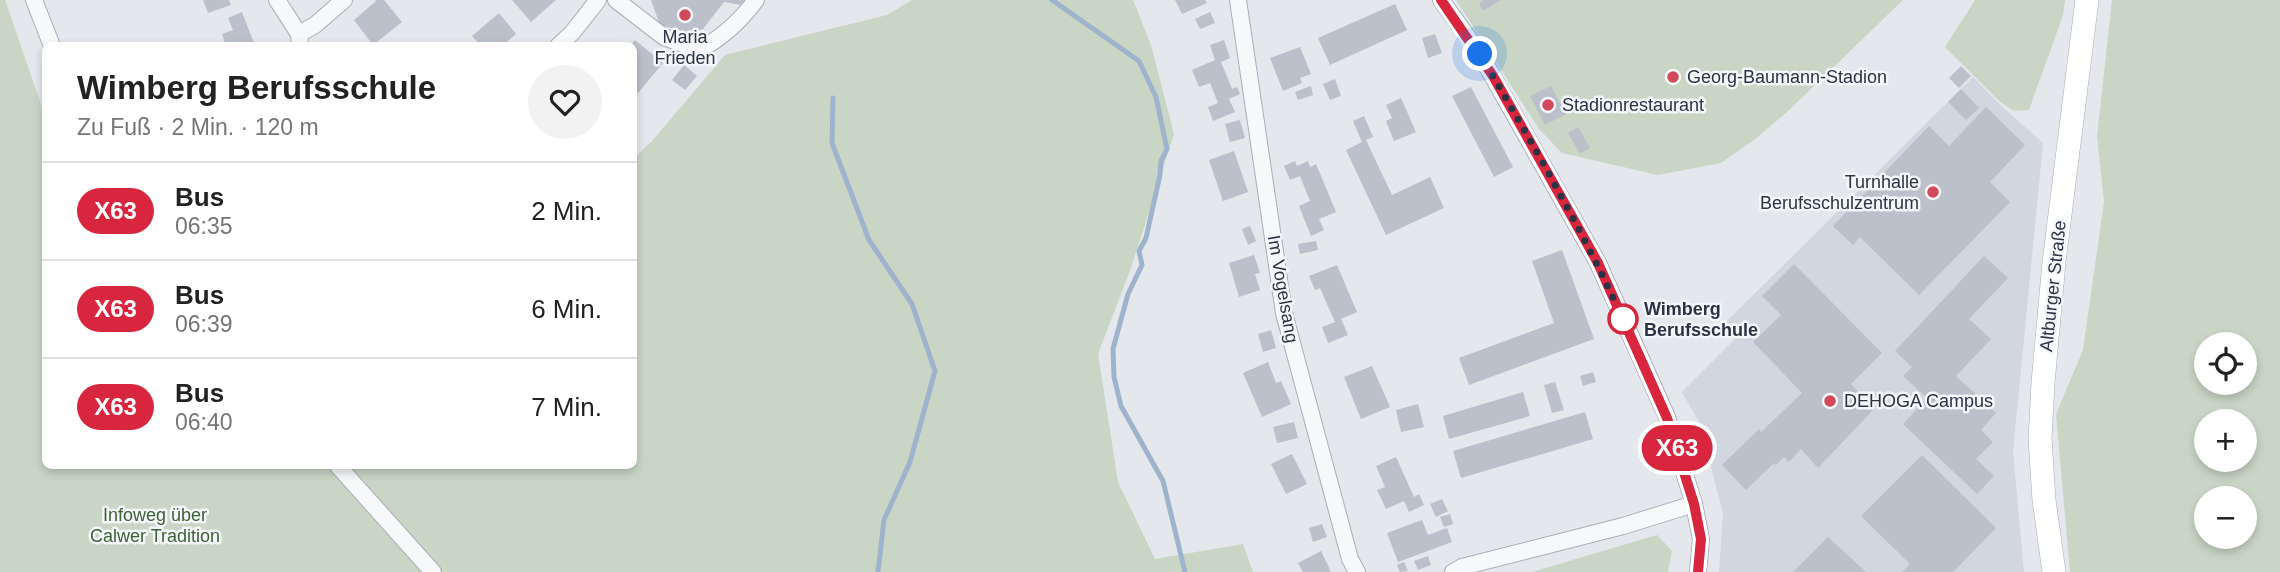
<!DOCTYPE html>
<html lang="de">
<meta charset="utf-8">
<style>
:root{--surface:#fff;--page:#f2f2f2;--text:#222;--muted:#767676;--line:#e0e0e0}
body{margin:0;font-family:Arial,sans-serif;background:var(--page);color:var(--text);height:100vh;display:flex;flex-direction:column;font-size:26px;white-space:nowrap}
*{box-sizing:border-box;margin:0}
p{font-size:23px;color:var(--muted)}
.icon{flex:none;width:38px;height:38px;fill:none;stroke:currentColor;stroke-width:2;stroke-linecap:round;stroke-linejoin:round}
.map{position:relative;flex:1;overflow:hidden}
.drawer{position:absolute;left:42px;top:42px;width:595px;height:427px;display:flex;flex-direction:column;background:var(--surface);border-radius:10px;box-shadow:0 4px 10px #0003}
.drawer>*{flex:none}
.badge{padding:0 14px;border-radius:23px;font-size:24px;line-height:46px}
.tools{position:absolute;left:2194px;top:332px;display:grid;gap:14px}
.tools a{display:grid;place-items:center;width:63px;height:63px;border-radius:50%;background:var(--surface);box-shadow:0 4px 10px #0003;font-size:35px}
.you{position:absolute;width:35px;height:35px;margin:-18px;border:5px solid #fff;border-radius:50%;background:#1a73e8;box-shadow:0 0 0 10px #1a73e833}
.map>.badge{position:absolute;translate:-50% -50%;box-shadow:0 0 0 4px #fff}
.round{display:grid;place-items:center;flex:none;width:74px;height:74px;border-radius:37px;background:var(--page)}
.head{display:flex;align-items:center;justify-content:space-between;height:119px;padding:0 35px}
h1{font-size:33px;font-weight:700;line-height:52px}
ul{padding:0;list-style:none}
li{display:flex;align-items:center;gap:21px;height:98px;padding:0 35px;border-top:2px solid var(--line)}
li div{flex:1}
li b{display:block;font-size:26px}
li em{font-style:normal}
li .badge{min-width:77px;font-weight:700;text-align:center}
.map>svg:first-child{display:block}
</style>
<div class="map">
<svg width="2280" height="572" viewBox="0 0 2280 572">
<rect width="100%" height="100%" fill="#e4e7ec"/>
<path fill="#d2d6de" d="M1973,77L1999,104L2043,143L2013,452L2024,572H1719L1723,513L1699,422L1682,392L1735,339L1723,325Z"/>
<g fill="#c9d6c5" fill-rule="evenodd">
<path d="M0,0H5L45,116L46,466H327L426,572H0Z"/>
<path d="M912,0H1133L1151,45L1174,134L1131,268L1098,354L1118,482L1155,559L1243,544L1253,572H432L390,513L350,466H634V158L652,141L725,55L887,15Z"/>
<path d="M1456,0H1903L1787,112L1754,140L1721,163L1658,175L1562,153L1539,129Z"/>
<path d="M1975,0H2065L2063,15L2029,110L2014,111L1999,101L1945,47Z"/>
<path d="M2112,0H2280V572H2070L2056,414L2083,350L2104,202L2097,137ZM2207,345H2245V383H2207ZM2207,422H2245V460H2207ZM2207,499H2245V537H2207Z"/>
<path d="M1657,535L1672,551L1668,572H1532Z"/>
</g>
<g fill="none" stroke-linecap="round" stroke-linejoin="round">
<g stroke="#9fb4cc" stroke-width="5">
<path d="M1052,0L1139,61L1156,97L1167,149L1161,161L1160,175L1146,238L1139,251L1142,265L1128,294L1113,349L1114,377L1121,406L1163,481L1185,572"/>
<path d="M833,98L832,143L869,240L912,304L935,371L910,462L884,520L878,572"/>
</g>
</g>
<g fill="#bbc0ca">
<path d="M203,0H229L231,5L208,13Z"/>
<path d="M375,0H384L402,22L373,45L354,20L376,1Z"/>
<path d="M512,0H556L531,22Z"/>
<path d="M651,0H745L741,5L724,2L703,29L690,33L660,25Z"/>
<path d="M1175,0H1205L1207,3L1182,14Z"/>
<path d="M1484,0H1501L1483,11L1479,3Z"/>
<path d="M1395,4L1407,30L1330,65L1318,38Z"/>
<path d="M242,12L255,46H226L222,34L233,30L228,18Z"/>
<path d="M1210,12L1215,23L1200,29L1195,19Z"/>
<path d="M499,13L516,34L502,46H481L472,36Z"/>
<path d="M1435,34L1442,53L1428,58L1422,38Z"/>
<path d="M635,40L663,63L638,93L634,89V46H630Z"/>
<path d="M1224,40L1230,58L1221,62L1232,89L1237,87L1240,94L1229,99L1235,112L1213,121L1208,107L1218,103L1210,83L1199,87L1192,70L1215,60L1210,45Z"/>
<path d="M1300,47L1311,74L1300,78L1302,83L1283,91L1270,58Z"/>
<path d="M684,65L697,76L685,90L672,80Z"/>
<path d="M1961,66L1971,76L1959,88L1949,78Z"/>
<path d="M1335,79L1341,96L1330,100L1323,84Z"/>
<path d="M1311,86L1313,95L1298,100L1295,92Z"/>
<path d="M1551,86L1566,114L1545,125L1530,96Z"/>
<path d="M1471,87L1513,167L1494,177L1452,96Z"/>
<path d="M1961,89L1979,108L1966,120L1948,102Z"/>
<path d="M1401,98L1416,132L1394,141L1386,121L1392,118L1386,105Z"/>
<path d="M1986,107L2025,145L1990,182L2010,202L1919,295L1860,237L1853,245L1833,226L1929,126L1949,146Z"/>
<path d="M1364,116L1373,137L1366,140L1392,195L1430,177L1444,208L1386,235L1346,150L1362,142L1353,121Z"/>
<path d="M1240,120L1245,138L1230,142L1225,124Z"/>
<path d="M1578,127L1590,148L1580,154L1568,133Z"/>
<path d="M1234,151L1248,192L1223,201L1209,160Z"/>
<path d="M1295,161L1297,166L1308,161L1310,167L1316,164L1336,212L1319,219L1324,230L1311,236L1299,206L1310,201L1300,176L1290,180L1284,166Z"/>
<path d="M1250,226L1256,241L1248,245L1242,229Z"/>
<path d="M1316,241L1318,250L1300,254L1298,244Z"/>
<path d="M1562,250L1594,339L1469,385L1459,358L1554,323L1532,261Z"/>
<path d="M1254,255L1260,273L1255,274L1260,290L1239,297L1229,263Z"/>
<path d="M1984,256L2008,278L1969,319L1991,339L1956,376L1996,413L1981,430L1993,442L1976,459L1994,476L1977,494L1903,424L1927,398L1903,376L1912,367L1895,351Z"/>
<path d="M1794,264L1882,353L1851,384L1874,409L1818,468L1801,449L1789,462L1784,457L1776,465L1774,463L1746,490L1722,465L1759,429L1761,432L1802,393L1753,342L1781,315L1762,296Z"/>
<path d="M1337,265L1357,312L1341,319L1348,335L1328,343L1322,327L1335,322L1320,288L1315,290L1309,276Z"/>
<path d="M1271,330L1276,348L1263,352L1258,334Z"/>
<path d="M1268,362L1276,383L1281,381L1291,404L1262,417L1243,373Z"/>
<path d="M1372,366L1390,407L1361,419L1344,377Z"/>
<path d="M1593,372L1596,382L1583,386L1580,376Z"/>
<path d="M1555,382L1564,410L1552,413L1544,385Z"/>
<path d="M1523,392L1530,416L1449,439L1443,416Z"/>
<path d="M1418,404L1424,427L1401,432L1396,410Z"/>
<path d="M1585,412L1593,439L1461,478L1453,451Z"/>
<path d="M1294,422L1298,438L1277,443L1273,427Z"/>
<path d="M1292,454L1307,484L1286,494L1271,464Z"/>
<path d="M1922,455L1996,528L1953,572H1902L1910,564L1861,516Z"/>
<path d="M1396,457L1414,497L1419,494L1424,505L1409,512L1404,501L1386,509L1377,490L1385,487L1376,466Z"/>
<path d="M1442,499L1448,511L1436,517L1430,504Z"/>
<path d="M1450,514L1453,524L1444,527L1440,517Z"/>
<path d="M1422,520L1428,535L1447,528L1452,542L1398,562L1387,533Z"/>
<path d="M1322,524L1327,537L1313,542L1309,528Z"/>
<path d="M1828,537L1866,572H1793Z"/>
<path d="M1321,551L1331,572H1303L1298,563Z"/>
<path d="M1428,556L1431,565L1418,570L1414,561Z"/>
<path d="M1404,562L1408,571L1400,572L1397,565Z"/>
</g>
<g fill="none" stroke-linecap="round" stroke-linejoin="round">
<defs>
<g id="street">
<path d="M34,0L52,46"/>
<path d="M277,0L299,34L300,46"/>
<path d="M616,0L664,37L699,50C722,38 741,20 756,0"/>
<path d="M1238,0L1284,313L1350,559L1357,572"/>
<path d="M1441,0L1480,54L1598,263L1667,417L1694,504L1701,539L1698,572"/>
<path d="M299,34L315,25L344,0"/>
<path d="M558,46L572,33L598,0"/>
<path d="M338,466L433,572"/>
<path d="M1453,572L1462,567L1623,526L1694,504"/>
</g>
<path id="secondary" d="M2054,572L2044,500L2040,439L2043,383L2054,262L2087,0"/>
</defs>
<use href="#street" stroke="#a9aeb7" stroke-width="18"/>
<use href="#secondary" stroke="#a9aeb7" stroke-width="24"/>
<use href="#street" stroke="#f7f8fa" stroke-width="16"/>
<use href="#secondary" stroke="#fff" stroke-width="23"/>
</g>
<g fill="none" stroke-linecap="round" stroke-linejoin="round">
<defs>
<path id="line" d="M1441,0L1493,76L1598,263L1667,418L1694,504L1701,539L1698,572"/>
</defs>
<use href="#line" stroke="#fff" stroke-width="16"/>
<use href="#line" stroke="#d7263d" stroke-width="10"/>
<path stroke="#2b3445" stroke-width="7" stroke-dasharray="0 12.6" d="M1480,54C1533,144 1585,234 1628,330L1623,319"/>
</g>
<g fill="#d1495b" stroke="#f4f6f9" stroke-width="2.5">
<circle cx="685" cy="15" r="7"/>
<circle cx="1673" cy="77" r="7"/>
<circle cx="1548" cy="105" r="7"/>
<circle cx="1933" cy="192" r="7"/>
<circle cx="1830" cy="401" r="7"/>
</g>
<circle fill="#fff" stroke="#d7263d" stroke-width="3.5" cx="1623" cy="319" r="14"/>
<g text-anchor="middle" dominant-baseline="central" stroke-width="5" stroke-linejoin="round" paint-order="stroke">
<g font-size="18" fill="#2b3445" stroke="#f4f6f9" text-anchor="start">
<text x="685" y="37" text-anchor="middle">Maria<tspan x="685" dy="21">Frieden</tspan></text>
<text x="1687" y="77">Georg-Baumann-Stadion</text>
<text x="1562" y="105">Stadionrestaurant</text>
<text x="1919" y="182" text-anchor="end">Turnhalle<tspan x="1919" dy="21">Berufsschulzentrum</tspan></text>
<text x="1844" y="401">DEHOGA Campus</text>
</g>
<g font-size="18" fill="#2b3445" stroke="#f4f6f9">
<text transform="translate(2053 286) rotate(-84)">Altburger Straße</text>
<text transform="translate(1283 289) rotate(80)">Im Vogelsang</text>
</g>
<g font-size="18" font-weight="bold" fill="#2b3445" stroke="#f4f6f9" text-anchor="start">
<text x="1644" y="309">Wimberg<tspan x="1644" dy="21">Berufsschule</tspan></text>
</g>
<g font-size="18" fill="#3f6138" stroke="#f4f6f9">
<text x="155" y="515">Infoweg über<tspan x="155" dy="21">Calwer Tradition</tspan></text>
</g>
</g>
</svg>
<div class="tools">
<a><svg class="icon" aria-label="locate" viewBox="0 0 24 24"><circle cx="12" cy="12" r="6"/><path d="M12 2v4M12 18v4M2 12h4M18 12h4"/></svg></a>
<a>+</a>
<a>−</a>
</div>
<div class="you" style="left:1480px;top:54px"></div>
<b class="badge" style="left:1677px;top:448px;background:#d7263d;color:#fff">X63</b>
<section class="drawer">
<div class="head"><div><h1>Wimberg Berufsschule</h1><p>Zu Fuß · 2 Min. · 120 m</p></div><a class="round"><svg class="icon" aria-label="heart" viewBox="0 0 24 24"><path d="M12 20l-8-8c-3-5 5-10 8-4 3-6 11-1 8 4z"/></svg></a></div>
<ul>
<li><span class="badge" style="background:#d7263d;color:#fff">X63</span><div><b>Bus</b><p>06:35</p></div><em>2 Min.</em></li>
<li><span class="badge" style="background:#d7263d;color:#fff">X63</span><div><b>Bus</b><p>06:39</p></div><em>6 Min.</em></li>
<li><span class="badge" style="background:#d7263d;color:#fff">X63</span><div><b>Bus</b><p>06:40</p></div><em>7 Min.</em></li>
</ul>
</section>
</div>
